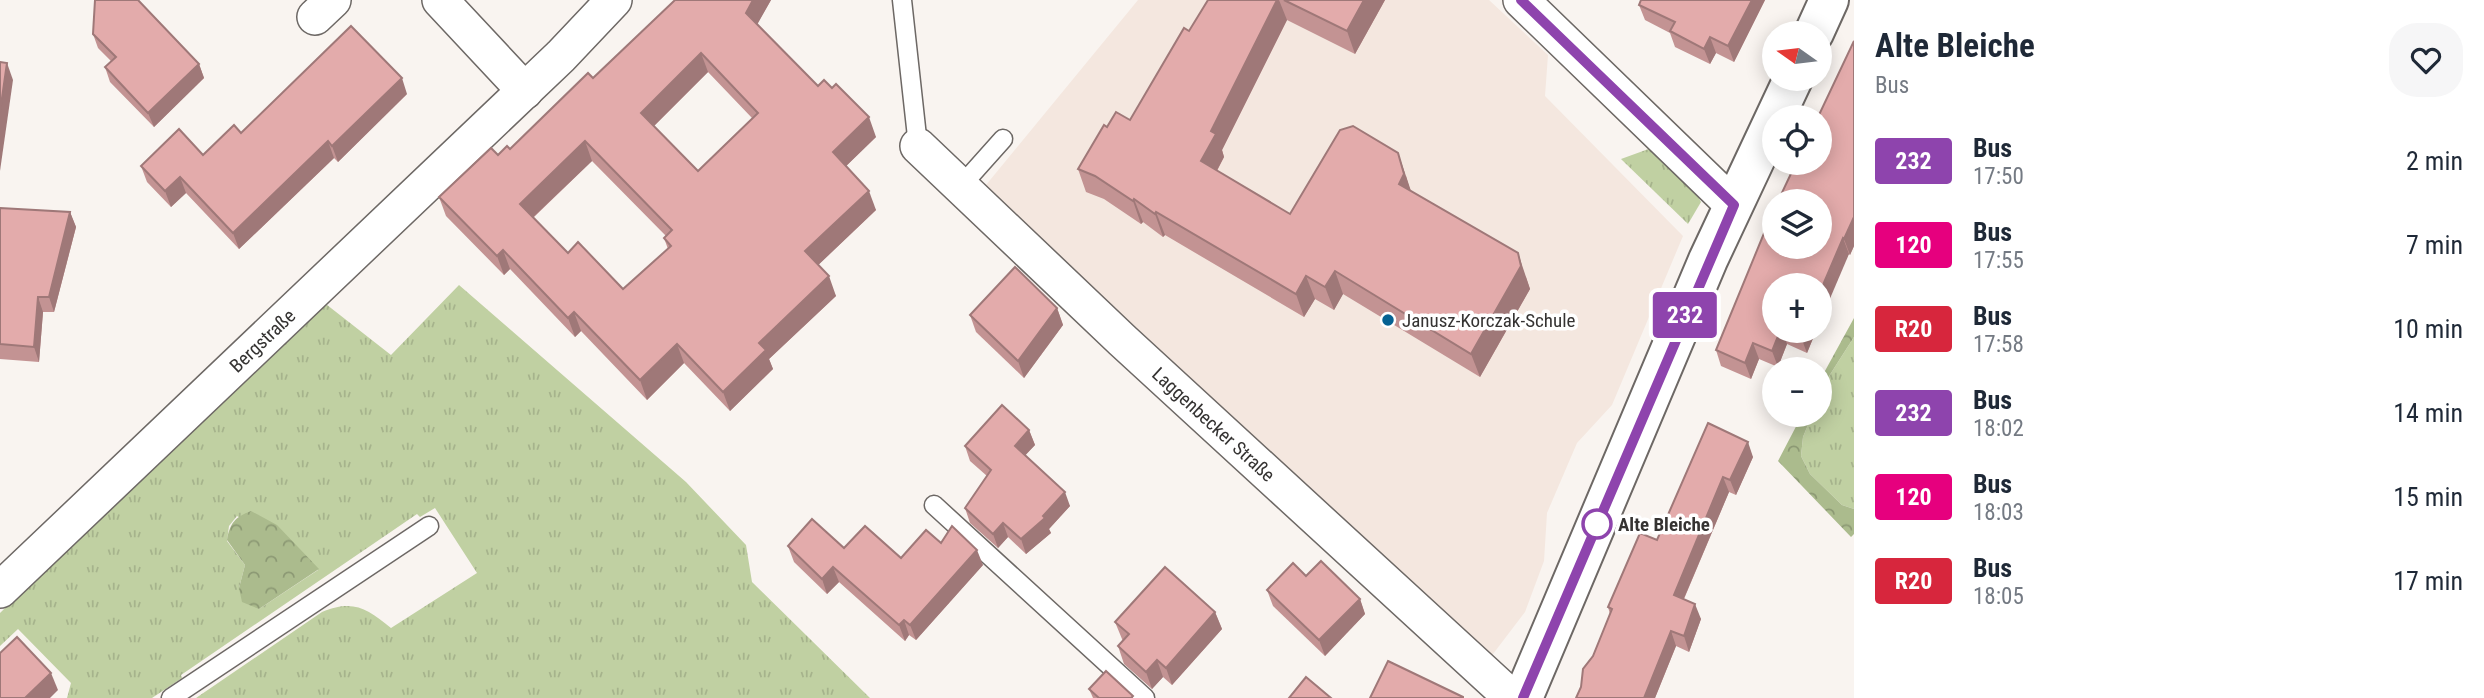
<!DOCTYPE html>
<meta charset="utf-8">
<style>
:root{--surface:#fff;--page:#f6f6f7;--text:#1f2937;--muted:#747a83}
body{margin:0;font-family:"Roboto Condensed",sans-serif;background:var(--page);color:var(--text);height:100vh;display:flex;flex-direction:column;font-size:26px;white-space:nowrap}
*{box-sizing:border-box;margin:0}
p{font-size:23px;color:var(--muted)}
.icon{flex:none;width:38px;height:38px;fill:none;stroke:currentColor;stroke-width:2;stroke-linecap:round;stroke-linejoin:round}
.map{position:relative;flex:1;overflow:hidden}
.sheet{display:flex;flex-direction:column;background:var(--surface);width:630px}
.sheet>*{flex:none}
.badge{padding:0 14px;border-radius:5px;font-size:24px;line-height:46px}
.needle{width:46px;rotate:284deg}
.controls{position:absolute;left:1762px;top:21px;display:grid;gap:14px}
.controls a{display:grid;place-items:center;width:70px;height:70px;border-radius:50%;background:var(--surface);box-shadow:0 4px 18px #0003;font-size:35px}
.map>.badge{position:absolute;translate:-50% -50%;box-shadow:0 0 0 4px #fff}
.round{display:grid;place-items:center;flex:none;width:74px;height:74px;border-radius:28px;background:var(--page)}
.head{display:flex;align-items:center;justify-content:space-between;height:119px;padding:0 21px}
h1{font-size:33px;font-weight:700;line-height:52px}
ul{padding:0;list-style:none}
li{display:flex;align-items:center;gap:21px;height:84px;padding:0 21px}
li div{flex:1}
li b{display:block;font-size:26px}
li em{font-style:normal}
li .badge{min-width:77px;font-weight:700;text-align:center}
main{display:flex;flex:1;min-height:0}
.map>svg:first-child{display:block}
</style>
<main>
<div class="map">
<svg width="1854" height="698" viewBox="0 0 1854 698">
<defs>
<pattern id="grass-tufts" width="24" height="20" patternUnits="userSpaceOnUse" patternTransform="scale(1.75)"><rect width="24" height="20" fill="#c0d0a2"/><path d="M3 7l-1-3M5 7V3M7 7l1-3M15 17l-1-3M17 17v-4M19 17l1-3" fill="none" stroke="#a6b38c"/></pattern>
<pattern id="forest-crowns" width="20" height="18" patternUnits="userSpaceOnUse" patternTransform="scale(1.75)"><rect width="20" height="18" fill="#abbb8d"/><path d="M2 6a3 3 0 1 1 6 0M12 15a3 3 0 1 1 6 0" fill="none" stroke="#8c9974"/></pattern>
</defs>
<rect width="100%" height="100%" fill="#f9f4f0"/>
<path fill="#f4e7df" d="M1138,0H1489L1548,55L1545,96L1683,236L1612,405L1577,443L1547,513L1544,561L1525,612L1493,654L1476,656L986,185Z"/>
<g fill="url(#grass-tufts)" fill-rule="evenodd">
<path d="M1654,147L1690,182L1701,202L1688,224L1621,159Z"/>
<path d="M459,285L686,482L746,545L752,582L870,698H196L322,612C353,599 367,608 391,628L477,573L435,508L420,517L417,514L181,675L182,678L152,698H67L71,683L18,629L0,646V613L322,301L391,355ZM237,516L318,569V570L259,609L239,588L245,565L227,541L229,526Z"/>
<path d="M1854,337V509L1842,505L1810,474L1801,456L1803,437L1812,415H1820V394L1824,384Z"/>
</g>
<g fill="url(#forest-crowns)">
<path d="M1854,318V337L1824,384L1820,394V380Z"/>
<path d="M1802,415H1812L1803,437L1801,456L1810,474L1842,505L1854,509V534L1851,537L1778,461Z"/>
<path d="M251,511L277,525L319,569L259,609L242,602L239,588L245,565L227,540C230,523 235,517 251,511Z"/>
</g>
<g fill="none" stroke-linecap="round" stroke-linejoin="round">
<defs>
<g id="service">
<path d="M902,0L918,146"/>
<path d="M961,186L1003,139"/>
<path d="M934,505L1145,698"/>
<path d="M171,698L429,526"/>
</g>
<g id="minor">
<path d="M440,0L525,91"/>
<path d="M1521,0L1733,205"/>
<path d="M315,17L333,0"/>
<path id="s1" d="M918,146L1122,340L1512,698"/>
<path id="s2" d="M0,590L561,56L614,0"/>
</g>
<g id="tertiary">
<path d="M1814,33L1829,0"/>
<path d="M1523,698L1708,260L1793,79"/>
</g>
</defs>
<use href="#service" stroke="#6d6865" stroke-width="21"/>
<use href="#minor" stroke="#6d6865" stroke-width="38"/>
<use href="#tertiary" stroke="#6d6865" stroke-width="42"/>
<use href="#service" stroke="#fff" stroke-width="18"/>
<use href="#minor" stroke="#fff" stroke-width="35"/>
<use href="#tertiary" stroke="#fff" stroke-width="38"/>
</g>
<g fill="#c39393" fill-rule="evenodd">
<path d="M675,0H771L757,24L818,86L876,137L846,166L876,210L818,265L836,296L769,359L773,369L730,411L684,363L647,400L581,331L575,337L510,269L504,275L446,216L439,197L498,155L510,149L593,78ZM708,72L752,118L698,171L654,126ZM592,161L666,236L664,238L668,249L623,289L568,253L533,218Z"/>
<path d="M1208,0H1385L1355,54L1287,20L1222,150L1224,157L1217,171L1290,214L1406,176L1410,190L1526,277L1530,289L1480,377L1343,294L1334,310L1315,299L1304,317L1165,235L1163,237L1143,222L1141,224L1104,199L1086,192L1078,169L1107,127L1130,120L1189,31Z"/>
<path d="M1641,0H1765L1734,62L1716,53L1710,64L1675,47L1670,33L1645,20L1639,5Z"/>
<path d="M93,34L199,64L204,78L154,127L110,82L105,67L111,61L98,48Z"/>
<path d="M1854,41V246L1850,255L1849,254L1820,285L1774,331H1816L1807,353L1787,344L1778,367L1759,359L1751,379L1721,366L1716,350Z"/>
<path d="M407,94L338,162L334,158L239,249L186,193L171,207L147,182L141,166L203,155L241,133Z"/>
<path d="M0,208L70,212L76,227L54,312H43L39,362L0,359Z"/>
<path d="M1057,308L1063,325L1024,378L976,332L970,315Z"/>
<path d="M1708,423L1753,457L1736,495L1729,492L1684,599L1701,619L1689,652L1676,646L1655,698H1576L1610,614L1608,607L1657,540Z"/>
<path d="M1029,430L1035,445L1025,455L1070,506L1049,529L1051,533L1026,554L1008,537L998,548L970,523L965,508L987,476L970,461L965,446Z"/>
<path d="M941,543L983,565L916,640L909,635L905,641L839,582L827,594L794,562L788,546L844,548L901,558Z"/>
<path d="M1306,576L1360,599L1365,614L1325,656L1273,606L1267,590Z"/>
<path d="M1215,612L1222,629L1172,685L1163,677L1152,689L1124,664L1118,646L1123,641L1122,639L1115,622Z"/>
<path d="M1089,689L1133,696V698H1093Z"/>
</g>
<g fill="#9f7878">
<path d="M753,0H771L753,32L746,13Z"/>
<path d="M1277,0H1279L1287,20L1222,150L1224,157L1209,185L1201,161L1211,131Z"/>
<path d="M1364,0H1385L1355,54L1347,31Z"/>
<path d="M1752,0H1765L1734,62L1728,46Z"/>
<path d="M1710,37L1716,53L1710,64L1704,49Z"/>
<path d="M701,53L708,72L648,132L641,113Z"/>
<path d="M7,63L13,80L0,171V112Z"/>
<path d="M199,64L204,78L154,127L148,113Z"/>
<path d="M402,78L407,94L338,162L332,146Z"/>
<path d="M869,117L876,137L840,172L833,152Z"/>
<path d="M328,141L334,158L239,249L233,233Z"/>
<path d="M585,141L592,161L527,223L520,204Z"/>
<path d="M1398,153L1406,176L1413,197L1399,184Z"/>
<path d="M180,177L186,193L171,207L165,191Z"/>
<path d="M869,191L876,210L812,271L805,251Z"/>
<path d="M1134,199L1143,222L1141,224L1133,201Z"/>
<path d="M70,212L76,227L54,312L49,297Z"/>
<path d="M1156,212L1165,235L1163,237L1155,214Z"/>
<path d="M1854,217V246L1850,255L1844,239Z"/>
<path d="M1843,238L1849,254L1820,322V292Z"/>
<path d="M503,250L510,269L504,275L497,256Z"/>
<path d="M1518,253L1530,289L1480,377L1471,354Z"/>
<path d="M1335,271L1343,294L1334,310L1325,287Z"/>
<path d="M829,276L836,296L769,359L773,369L730,411L723,392L759,343Z"/>
<path d="M1306,276L1315,299L1304,317L1296,294Z"/>
<path d="M38,297L43,312L39,362L34,347Z"/>
<path d="M1057,308L1063,325L1024,378L1018,361Z"/>
<path d="M574,312L581,331L575,337L568,318Z"/>
<path d="M1780,331H1782L1787,344L1778,367L1772,351Z"/>
<path d="M1803,331H1816L1807,353L1801,337Z"/>
<path d="M1753,343L1759,359L1751,379L1745,363Z"/>
<path d="M677,344L684,363L647,400L640,380Z"/>
<path d="M1029,430L1035,445L1020,461L1015,446Z"/>
<path d="M1748,442L1753,457L1736,495L1730,480Z"/>
<path d="M1723,477L1729,492L1679,610L1674,595Z"/>
<path d="M1065,492L1070,506L1049,529L1051,533L1026,554L1021,539Z"/>
<path d="M1003,523L1008,537L998,548L993,534Z"/>
<path d="M977,550L983,565L916,640L910,625Z"/>
<path d="M833,567L839,582L827,594L822,579Z"/>
<path d="M1360,599L1365,614L1325,656L1319,640Z"/>
<path d="M1695,604L1701,619L1689,652L1684,636Z"/>
<path d="M1215,612L1222,629L1172,685L1166,668Z"/>
<path d="M904,620L909,635L905,641L899,625Z"/>
<path d="M1671,631L1676,646L1655,698H1644Z"/>
<path d="M1157,660L1163,677L1152,689L1146,672Z"/>
<path d="M51,673L58,690L50,698H25Z"/>
</g>
<g fill="#e3abab" stroke="#9f7878" stroke-width="2" fill-rule="evenodd">
<path d="M95,0H138L199,64L148,113L105,67L116,57L93,34Z"/>
<path d="M675,0H753L746,13L818,86L824,80L832,88L836,84L869,117L833,152L869,191L805,251L829,276L759,343L766,350L723,392L677,344L640,380L574,312L568,318L503,250L497,256L439,197L491,148L498,155L507,146L510,149L588,73L593,78ZM701,53L758,113L698,171L641,113ZM585,141L672,230L664,238L671,246L623,289L578,242L568,253L520,204Z"/>
<path d="M1208,0H1277L1211,131L1216,134L1201,161L1290,214L1340,130L1353,126L1398,153L1404,174L1399,184L1518,253L1521,266L1471,354L1335,271L1325,287L1306,276L1296,294L1156,212L1155,214L1134,199L1133,201L1095,176L1078,169L1104,125L1107,127L1116,112L1130,120L1184,28L1189,31Z"/>
<path d="M1284,0H1364L1347,31Z"/>
<path d="M1641,0H1752L1728,46L1710,37L1704,49L1670,31L1675,22L1639,5Z"/>
<path d="M351,26L402,78L332,146L328,141L233,233L180,177L165,191L141,166L179,129L203,155L234,125L241,133Z"/>
<path d="M1854,41V217L1844,239L1843,238L1820,292V285H1774V331H1780L1772,351L1753,343L1745,363L1716,350L1774,209V247H1820V201H1778L1796,163H1820V117H1818Z"/>
<path d="M0,62L7,63L0,112Z"/>
<path d="M0,208L70,212L49,297H38L34,347L0,344Z"/>
<path d="M1015,267L1057,308L1018,361L970,315Z"/>
<path d="M1787,331H1803L1801,337Z"/>
<path d="M1002,405L1029,430L1015,446L1065,492L1043,516L1045,518L1021,539L1003,523L993,534L965,508L991,470L965,446Z"/>
<path d="M1708,423L1748,442L1730,480L1723,477L1674,595L1695,604L1684,636L1671,631L1644,698H1576L1581,687L1583,669L1593,656L1612,609L1608,607L1640,533L1657,540Z"/>
<path d="M812,519L844,548L865,526L901,558L926,530L941,543L952,526L977,550L910,625L904,620L899,625L833,567L822,579L788,546Z"/>
<path d="M1321,561L1360,599L1319,640L1267,590L1293,563L1306,576Z"/>
<path d="M1165,567L1215,612L1166,668L1157,660L1146,672L1118,646L1129,634L1115,622Z"/>
<path d="M17,637L51,673L25,698H0V653Z"/>
<path d="M1388,661L1463,697V698H1370Z"/>
<path d="M1106,671L1133,696L1131,698H1099L1089,689Z"/>
<path d="M1306,677L1331,698H1289Z"/>
</g>
<g fill="none" stroke-linecap="round" stroke-linejoin="round">
<defs>
<path id="line" d="M1521,0L1734,205L1523,698"/>
</defs>
<use href="#line" stroke="#fff" stroke-width="16"/>
<use href="#line" stroke="#8e44ad" stroke-width="10"/>
</g>
<circle fill="#056192" stroke="#fff" stroke-width="2.5" cx="1388" cy="320" r="7"/>
<circle fill="#fff" stroke="#8e44ad" stroke-width="3.5" cx="1597" cy="524" r="14"/>
<g text-anchor="middle" dominant-baseline="central" stroke-width="7" stroke-linejoin="round" paint-order="stroke">
<g font-size="19" fill="#353332" stroke="#fff" text-anchor="start">
<text x="1402" y="320">Janusz-Korczak-Schule</text>
</g>
<g font-size="19" fill="#353332" stroke="#fff">
<text stroke="none"><textPath href="#s2" startOffset="362">Bergstraße</textPath></text>
<text stroke="none"><textPath href="#s1" startOffset="406">Laggenbecker Straße</textPath></text>
</g>
<g font-size="19" font-weight="bold" fill="#353332" stroke="#fff" text-anchor="start">
<text x="1618" y="524">Alte Bleiche</text>
</g>
</g>
</svg>
<div class="controls">
<a><svg class="needle" viewBox="-14 -14 28 28"><path d="M0-13l5 13h-10z" fill="#e53935"/><path d="M0 13l5-13h-10z" fill="#747a83"/></svg></a>
<a><svg class="icon" aria-label="locate" viewBox="0 0 24 24"><circle cx="12" cy="12" r="6"/><path d="M12 2v4M12 18v4M2 12h4M18 12h4"/></svg></a>
<a><svg class="icon" aria-label="layers" viewBox="0 0 24 24"><path d="M12 4l9 5-9 5-9-5zM3 14l9 5 9-5"/></svg></a>
<a>+</a>
<a>−</a>
</div>
<b class="badge" style="left:1685px;top:315px;background:#8e44ad;color:#fff">232</b>
</div>
<section class="sheet">
<div class="head"><div><h1>Alte Bleiche</h1><p>Bus</p></div><a class="round"><svg class="icon" aria-label="heart" viewBox="0 0 24 24"><path d="M12 20l-8-8c-3-5 5-10 8-4 3-6 11-1 8 4z"/></svg></a></div>
<ul>
<li><span class="badge" style="background:#8e44ad;color:#fff">232</span><div><b>Bus</b><p>17:50</p></div><em>2 min</em></li>
<li><span class="badge" style="background:#e6007e;color:#fff">120</span><div><b>Bus</b><p>17:55</p></div><em>7 min</em></li>
<li><span class="badge" style="background:#d7263d;color:#fff">R20</span><div><b>Bus</b><p>17:58</p></div><em>10 min</em></li>
<li><span class="badge" style="background:#8e44ad;color:#fff">232</span><div><b>Bus</b><p>18:02</p></div><em>14 min</em></li>
<li><span class="badge" style="background:#e6007e;color:#fff">120</span><div><b>Bus</b><p>18:03</p></div><em>15 min</em></li>
<li><span class="badge" style="background:#d7263d;color:#fff">R20</span><div><b>Bus</b><p>18:05</p></div><em>17 min</em></li>
</ul>
</section>
</main>
